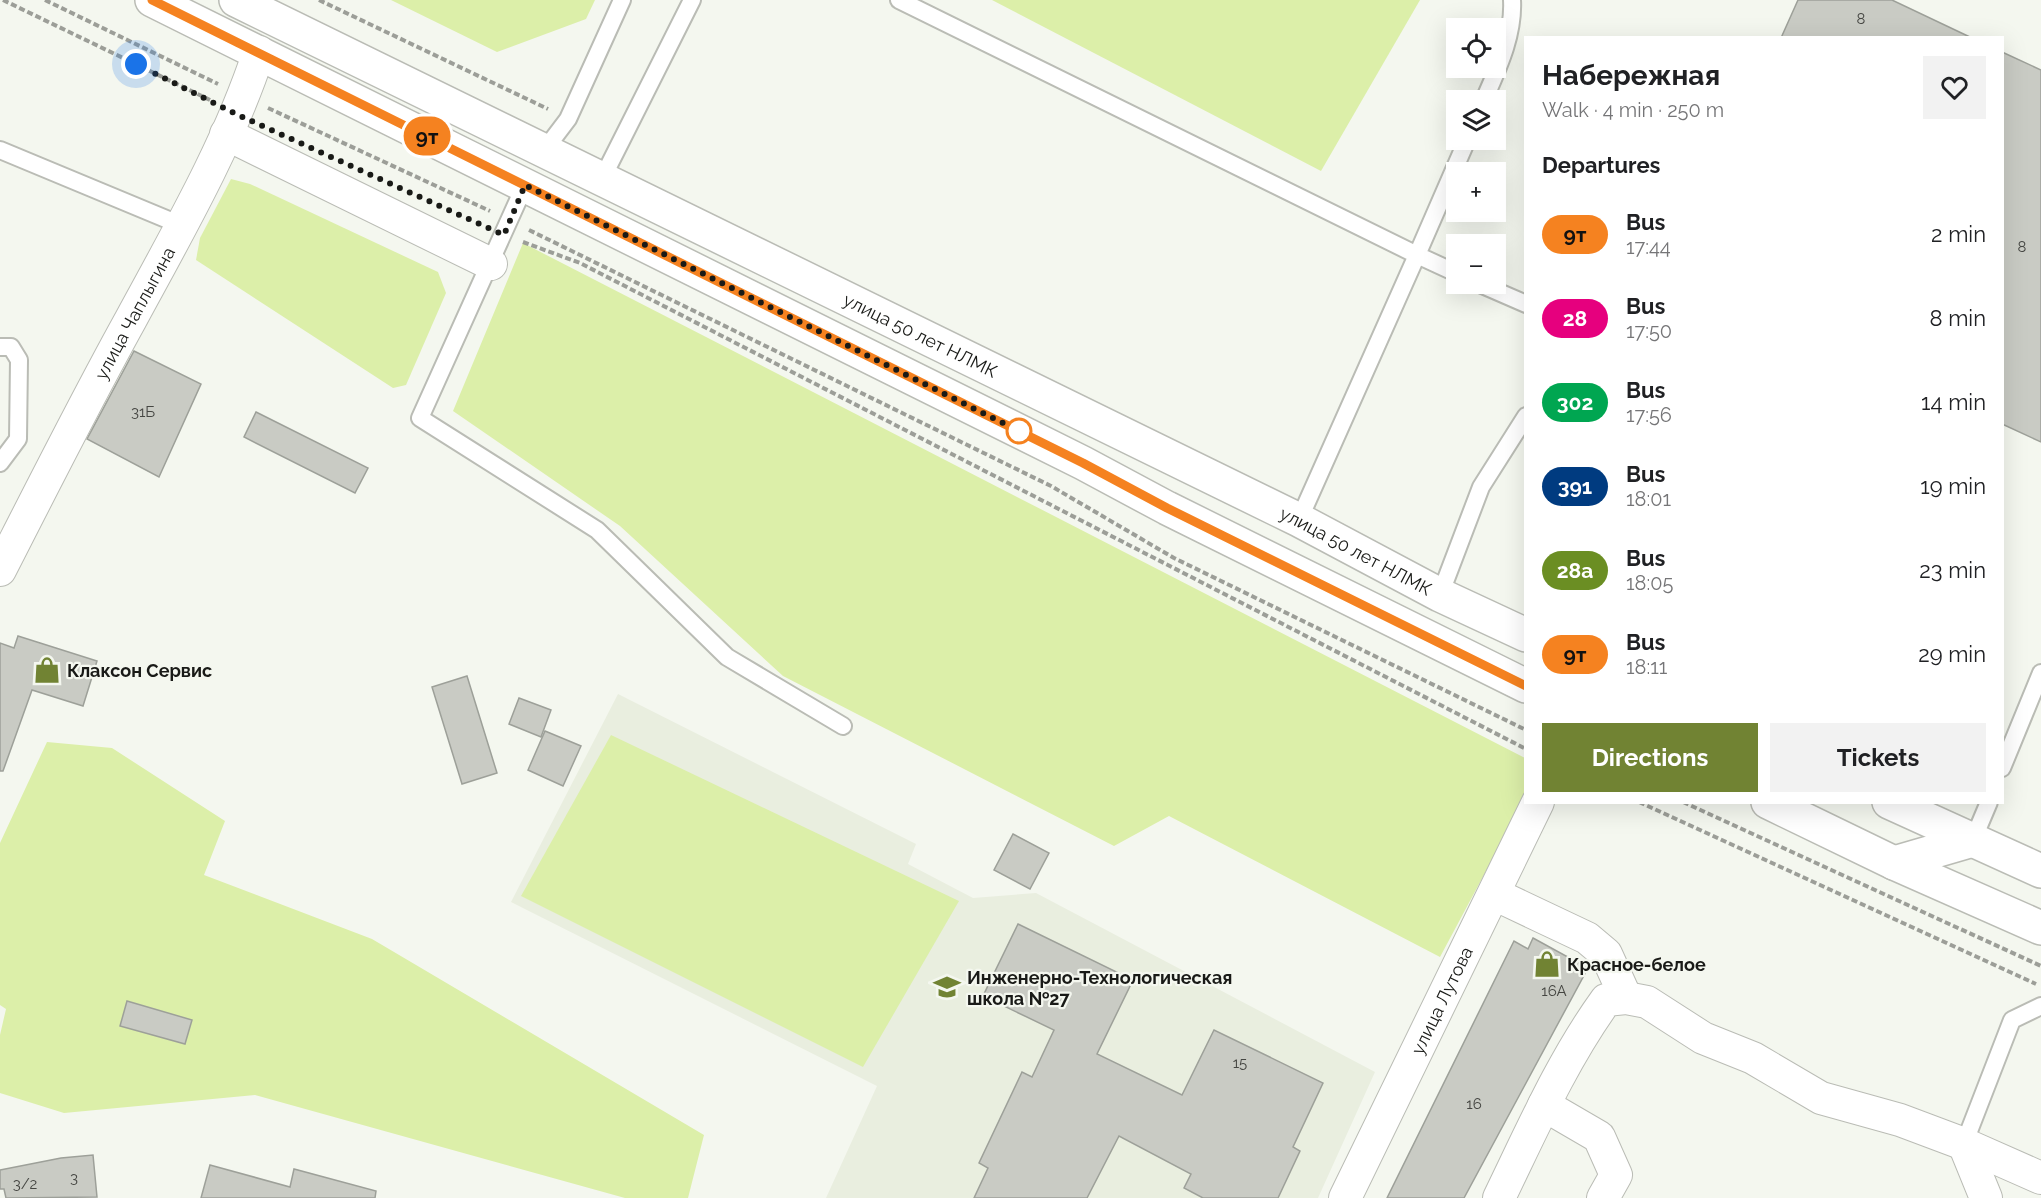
<!DOCTYPE html>
<meta charset="utf-8">
<style>
:root{--surface:#fff;--page:#f2f2f2;--text:#202124;--muted:#757577;--accent:#718333}
body{margin:0;font-family:Raleway,sans-serif;background:var(--page);color:var(--text);height:100vh;display:flex;flex-direction:column;font-size:22px;white-space:nowrap}
*{box-sizing:border-box;margin:0}
p{font-size:20px;color:var(--muted)}
.icon{flex:none;width:33px;height:33px;fill:none;stroke:currentColor;stroke-width:2;stroke-linecap:round;stroke-linejoin:round}
.map{position:relative;flex:1;overflow:hidden}
.details{position:absolute;left:1524px;top:36px;width:480px;height:768px;display:flex;flex-direction:column;background:var(--surface);border-radius:0px;box-shadow:0 6px 24px #0002}
.details>*{flex:none}
.badge{padding:0 12px;border-radius:20px;font-size:21px;line-height:39px}
.tools{position:absolute;left:1446px;top:18px;display:grid;gap:12px}
.tools a{display:grid;place-items:center;width:60px;height:60px;border-radius:0px;background:var(--surface);box-shadow:0 6px 24px #0002;font-size:30px}
.you{position:absolute;width:30px;height:30px;margin:-15px;border:4px solid #fff;border-radius:50%;background:#1a73e8;box-shadow:0 0 0 9px #1a73e833}
.map>.badge{position:absolute;translate:-50% -50%;box-shadow:0 0 0 3px #fff}
h2{padding:0 18px;font-size:22px;line-height:54px}
.round{display:grid;place-items:center;flex:none;width:63px;height:63px;border-radius:0px;background:var(--page)}
.summary{display:flex;align-items:center;justify-content:space-between;height:102px;padding:0 18px}
h1{font-size:28px;font-weight:700;line-height:45px}
.primary-button{display:flex;gap:12px;margin-top:auto;padding:12px 18px}
.primary-button a{flex:1;height:69px;border-radius:0px;background:var(--accent);color:#fff;font-size:24px;font-weight:700;line-height:69px;text-align:center}
.primary-button a+a{background:var(--page);color:var(--text)}
ul{padding:0;list-style:none}
li{display:flex;align-items:center;gap:18px;height:84px;padding:0 18px}
li div{flex:1}
li b{display:block;font-size:22px}
li em{font-style:normal}
li .badge{min-width:66px;font-weight:700;text-align:center}
.map>svg:first-child{display:block}
</style>
<div class="map">
<svg width="2041" height="1198" viewBox="0 0 2041 1198">
<rect width="100%" height="100%" fill="#f4f7ef"/>
<path fill="#e9eedf" d="M618,694L916,844L908,864L973,898L1036,893L1375,1072L1318,1198H826L877,1086L511,902Z"/>
<g fill="#dcefa9">
<path d="M391,0H595L586,19L497,52Z"/>
<path d="M992,0H1420L1321,171Z"/>
<path d="M231,179L250,184L438,272L446,293L406,385L393,388L196,260L200,238Z"/>
<path d="M523,243L1525,758V798L1440,957L1169,816L1114,846L783,676L620,526L453,411Z"/>
<path d="M611,735L959,901L863,1067L521,896Z"/>
<path d="M47,742L112,748L225,821L204,875L372,939L704,1135L688,1198H625L255,1095L64,1113L0,1093V1035L6,1009L0,1005V843Z"/>
</g>
<g fill="#c9cbc4" stroke="#9da099" stroke-width="1.5">
<path d="M1798,0H1892L1972,38H1781Z"/>
<path d="M2002,52L2041,70V442L2002,424Z"/>
<path d="M134,351L201,384L159,477L87,439Z"/>
<path d="M256,412L368,468L355,493L244,437Z"/>
<path d="M18,636L97,661L83,706L32,690L3,771H0V643L14,648Z"/>
<path d="M467,676L497,773L462,784L432,687Z"/>
<path d="M519,698L551,710L541,737L509,724Z"/>
<path d="M545,731L581,746L563,786L528,770Z"/>
<path d="M1013,834L1049,853L1030,889L994,870Z"/>
<path d="M1018,924L1133,980L1097,1054L1182,1095L1214,1030L1323,1083L1293,1147L1300,1151L1278,1198H1203L1184,1188L1191,1174L1119,1136L1087,1198H974L988,1168L979,1163L1022,1072L1032,1077L1054,1030L983,996Z"/>
<path d="M1533,938L1588,968L1464,1198H1387L1514,941L1528,949Z"/>
<path d="M127,1001L192,1020L185,1044L120,1026Z"/>
<path d="M93,1155L97,1197L6,1198L4,1189H0V1170L61,1158Z"/>
<path d="M210,1165L290,1187L294,1169L376,1191L375,1198H201Z"/>
</g>
<g fill="none" stroke-linecap="round" stroke-linejoin="round">
<defs>
<g id="service">
<path d="M899,0L1417,255L1299,520"/>
<path d="M1484,100C1498,68 1514,35 1512,0"/>
<path d="M0,150L183,226"/>
<path d="M543,152L568,119L622,0"/>
<path d="M601,181L692,0"/>
<path d="M525,185L420,418L597,530L727,657L843,726"/>
<path d="M1456,273L1417,255L1467,140"/>
<path d="M1480,284L1526,304"/>
<path d="M0,347H11L19,360L18,439L0,463"/>
<path d="M1440,595L1481,487L1526,416"/>
<path d="M2002,768L2041,673"/>
<path d="M1973,840L1989,802"/>
<path d="M1964,1144L2012,1020L2041,1006"/>
</g>
<g id="minor">
<path d="M226,134L491,264"/>
<path id="s1" d="M0,570C43,486 85,402 131,319C178,232 228,146 259,52"/>
<path d="M1494,894L1587,938L1606,954L1626,998"/>
<path d="M1544,1105L1599,1137L1616,1175L1603,1198"/>
<path d="M1964,1144L1986,1198"/>
<path id="s2" d="M1345,1198L1538,802"/>
<path d="M1499,1198C1532,1130 1562,1061 1606,1000L1626,998L1647,1002L1703,1038L1753,1058L1821,1098L1900,1120L1964,1144L2041,1178"/>
</g>
<g id="secondary">
<path d="M152,0L1083,463L1167,508L1526,686"/>
<path id="s3" d="M236,0L1299,520L1440,595L1526,635"/>
<path d="M1768,802L1894,863L2041,928"/>
<path d="M1889,802L2041,871"/>
<path d="M1894,863L1973,840"/>
</g>
</defs>
<use href="#service" stroke="#babcb5" stroke-width="20"/>
<use href="#minor" stroke="#babcb5" stroke-width="34"/>
<use href="#secondary" stroke="#babcb5" stroke-width="36"/>
<g stroke="#9c9e98" stroke-width="4" stroke-dasharray="6 3" stroke-linecap="butt">
<path d="M3,0L210,100"/>
<path d="M45,0L218,84"/>
<path d="M319,0L548,109"/>
<path d="M268,108L490,211"/>
<path d="M529,230L1051,486L1174,558L1526,730"/>
<path d="M523,242L580,263L1526,749"/>
<path d="M1639,802L2036,984"/>
<path d="M1683,802L2041,966"/>
</g>
<use href="#service" stroke="#fff" stroke-width="16"/>
<use href="#minor" stroke="#fff" stroke-width="32"/>
<use href="#secondary" stroke="#fff" stroke-width="33"/>
</g>
<g fill="none" stroke-linecap="round" stroke-linejoin="round">
<defs>
<path id="line" d="M152,0L1083,463L1167,508L1526,686"/>
</defs>
<use href="#line" stroke="#fff" stroke-width="14"/>
<use href="#line" stroke="#f58220" stroke-width="9"/>
<path stroke="#191a17" stroke-width="6" stroke-dasharray="0 10.8" d="M136,64L236,114L504,235L525,185L1019,431"/>
</g>
<defs>
<symbol id="shop-bare" viewBox="-9 -9 18 18"><path d="M-5-2.5h2.3a2.7 3.5 0 0 1 5.4 0H5L5.5 6h-11ZM-1.5-2.5h3a1.5 2.3 0 0 0-3 0Z" fill="#718333" stroke="#f4f7ef" stroke-width="2.5" paint-order="stroke"/></symbol>
<symbol id="school-bare" viewBox="-9 -9 18 18"><path d="M0-5L7-2L0 1L-7-2ZM-4 1L0 2.5L4 1V4Q0 6-4 4Z" fill="#718333" stroke="#f4f7ef" stroke-width="2.5" paint-order="stroke"/></symbol>
</defs>
<g fill-rule="evenodd">
<use href="#shop-bare" x="28" y="651" width="38" height="38"/>
<use href="#shop-bare" x="1528" y="945" width="38" height="38"/>
<use href="#school-bare" x="928" y="968" width="38" height="38"/>
</g>
<circle fill="#fff" stroke="#f58220" stroke-width="3" cx="1019" cy="431" r="12"/>
<g text-anchor="middle" dominant-baseline="central" stroke-width="4.5" stroke-linejoin="round" paint-order="stroke">
<g font-size="15" fill="#454642">
<text x="1861" y="19">8</text>
<text x="2022" y="247">8</text>
<text x="143" y="412">31Б</text>
<text x="1554" y="991">16А</text>
<text x="1240" y="1063">15</text>
<text x="1474" y="1104">16</text>
<text x="74" y="1178">3</text>
<text x="25" y="1184">3/2</text>
</g>
<g font-size="18" fill="#191a17" stroke="#f4f7ef">
<text stroke="none"><textPath href="#s1" startOffset="290">улица Чаплыгина</textPath></text>
<text stroke="none"><textPath href="#s3" startOffset="762">улица 50 лет НЛМК</textPath></text>
<text stroke="none"><textPath href="#s3" startOffset="1248">улица 50 лет НЛМК</textPath></text>
<text stroke="none"><textPath href="#s2" startOffset="220">улица Лутова</textPath></text>
</g>
<g font-size="18" font-weight="bold" fill="#191a17" stroke="#f4f7ef" text-anchor="start">
<text x="67" y="670">Клаксон Сервис</text>
<text x="1567" y="964">Красное-белое</text>
<text x="967" y="977">Инженерно-Технологическая<tspan x="967" dy="21">школа №27</tspan></text>
</g>
</g>
</svg>
<div class="tools">
<a><svg class="icon" aria-label="locate" viewBox="0 0 24 24"><circle cx="12" cy="12" r="6"/><path d="M12 2v4M12 18v4M2 12h4M18 12h4"/></svg></a>
<a><svg class="icon" aria-label="layers" viewBox="0 0 24 24"><path d="M12 4l9 5-9 5-9-5zM3 14l9 5 9-5"/></svg></a>
<a>+</a>
<a>−</a>
</div>
<div class="you" style="left:136px;top:64px"></div>
<b class="badge" style="left:427px;top:136px;background:#f58220;color:#111">9т</b>
<section class="details">
<div class="summary"><div><h1>Набережная</h1><p>Walk · 4 min · 250 m</p></div><a class="round"><svg class="icon" aria-label="heart" viewBox="0 0 24 24"><path d="M12 20l-8-8c-3-5 5-10 8-4 3-6 11-1 8 4z"/></svg></a></div>
<h2>Departures</h2>
<ul>
<li><span class="badge" style="background:#f58220;color:#111">9т</span><div><b>Bus</b><p>17:44</p></div><em>2 min</em></li>
<li><span class="badge" style="background:#e6007e;color:#fff">28</span><div><b>Bus</b><p>17:50</p></div><em>8 min</em></li>
<li><span class="badge" style="background:#00a651;color:#fff">302</span><div><b>Bus</b><p>17:56</p></div><em>14 min</em></li>
<li><span class="badge" style="background:#003b80;color:#fff">391</span><div><b>Bus</b><p>18:01</p></div><em>19 min</em></li>
<li><span class="badge" style="background:#6b8e23;color:#fff">28а</span><div><b>Bus</b><p>18:05</p></div><em>23 min</em></li>
<li><span class="badge" style="background:#f58220;color:#111">9т</span><div><b>Bus</b><p>18:11</p></div><em>29 min</em></li>
</ul>
<div class="primary-button"><a>Directions</a><a>Tickets</a></div>
</section>
</div>
